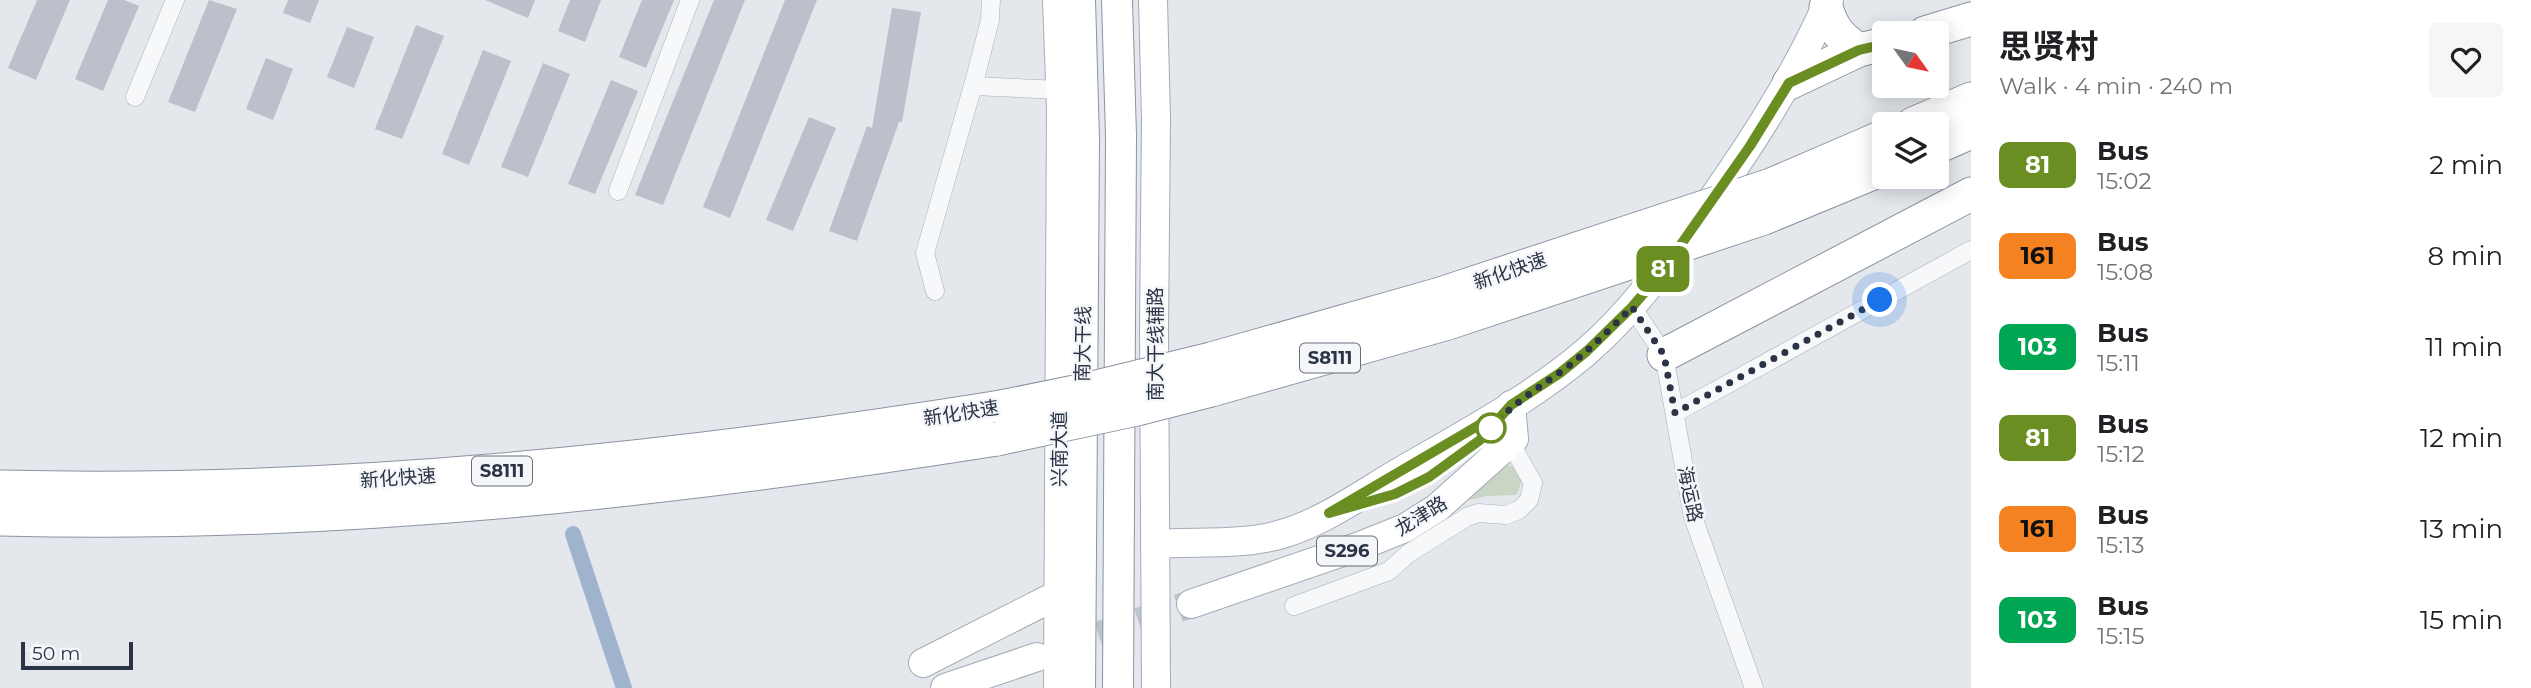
<!DOCTYPE html>
<meta charset="utf-8">
<style>
:root{--surface:#fff;--page:#f6f6f6;--text:#202124;--muted:#757577}
body{margin:0;font-family:Montserrat,"Noto Sans SC",sans-serif;background:var(--page);color:var(--text);height:100vh;display:flex;flex-direction:column;font-size:26px;white-space:nowrap}
*{box-sizing:border-box;margin:0}
p{font-size:23px;color:var(--muted)}
.icon{flex:none;width:38px;height:38px;fill:none;stroke:currentColor;stroke-width:2;stroke-linecap:round;stroke-linejoin:round}
.map{position:relative;flex:1;overflow:hidden}
.panel{display:flex;flex-direction:column;background:var(--surface);width:560px}
.panel>*{flex:none}
.badge{padding:0 14px;border-radius:10px;font-size:24px;line-height:46px}
.needle{width:46px;rotate:123deg}
.controls{position:absolute;left:1872px;top:21px;display:grid;gap:14px}
.controls a{display:grid;place-items:center;width:77px;height:77px;border-radius:7px;background:var(--surface);box-shadow:0 4px 18px #0003;font-size:35px}
.scale{position:absolute;left:21px;bottom:18px;width:112px;box-sizing:border-box;padding-left:7px;border:4px solid #2b3445;border-top:0;font-size:19px;line-height:24px;white-space:nowrap;color:#2b3445;-webkit-text-stroke:5px #f4f6f9;paint-order:stroke}
.you{position:absolute;width:35px;height:35px;margin:-18px;border:5px solid #fff;border-radius:50%;background:#1a73e8;box-shadow:0 0 0 10px #1a73e833}
.map>.badge{position:absolute;translate:-50% -50%;box-shadow:0 0 0 4px #fff}
.round{display:grid;place-items:center;flex:none;width:74px;height:74px;border-radius:7px;background:var(--page)}
.overview{display:flex;align-items:center;justify-content:space-between;height:119px;padding:0 28px}
h1{font-size:33px;font-weight:700;line-height:52px}
ul{padding:0;list-style:none}
li{display:flex;align-items:center;gap:21px;height:91px;padding:0 28px}
li div{flex:1}
li b{display:block;font-size:26px}
li em{font-style:normal}
li .badge{min-width:77px;font-weight:700;text-align:center}
main{display:flex;flex:1;min-height:0}
.map>svg:first-child{display:block}
</style>
<main>
<div class="map">
<svg width="1971" height="688" viewBox="0 0 1971 688">
<rect width="100%" height="100%" fill="#e4e7ec"/>
<path fill="#c9d6c5" d="M1508,465L1517,468C1523,479 1522,485 1516,495L1486,496L1459,503L1498,466Z"/>
<g fill="none" stroke-linecap="round" stroke-linejoin="round">
<path stroke="#9fb4cc" stroke-width="16" d="M573,534L624,688"/>
</g>
<g fill="#bbc0ca">
<path d="M37,0H70L36,80L8,68Z"/>
<path d="M108,0H124L139,6L103,91L75,79Z"/>
<path d="M209,0L237,9L195,112L168,102Z"/>
<path d="M288,0H319L310,23L283,13Z"/>
<path d="M485,0H535L528,18Z"/>
<path d="M570,0H601L585,42L558,31Z"/>
<path d="M642,0H674L646,68L619,57Z"/>
<path d="M714,0H745L663,205L635,195Z"/>
<path d="M785,0H817L730,218L703,207Z"/>
<path d="M892,8L921,12L902,122H899L857,241L829,231L867,126L872,128Z"/>
<path d="M416,25L444,36L402,139L375,129Z"/>
<path d="M347,27L374,37L354,88L327,77Z"/>
<path d="M483,50L511,61L469,165L442,154Z"/>
<path d="M266,58L293,69L273,120L246,109Z"/>
<path d="M543,63L570,74L528,177L501,167Z"/>
<path d="M611,80L638,91L595,194L568,184Z"/>
<path d="M809,117L836,128L793,231L766,220Z"/>
</g>
<g fill="none" stroke-linecap="round" stroke-linejoin="round">
<path stroke="#bfc3cb" stroke-width="28" stroke-dasharray="28 14" stroke-linecap="butt" d="M1059,649L1191,604"/>
<defs>
<g id="minor">
<path d="M973,86L1060,90"/>
<path d="M135,97L175,0"/>
<path d="M618,191L690,0"/>
<path d="M935,291L925,253L976,75L990,20L991,0"/>
<path d="M1629,302L1664,355L1693,517L1754,688"/>
<path d="M1675,413L1971,250"/>
<path d="M1294,606L1389,571L1409,553L1467,517L1478,513L1506,515L1519,510L1529,500L1533,483L1516,453L1514,439"/>
</g>
<path id="secondary" d="M1056,0L1060,108L1057,688"/>
<g id="primary">
<path d="M1153,0L1156,119L1154,330L1156,688"/>
<path d="M1155,544C1197,541 1241,546 1282,534C1325,522 1369,489 1408,467C1469,432 1533,397 1586,352C1631,313 1665,266 1699,218C1749,148 1794,79 1829,0"/>
<path d="M1191,604L1360,546L1405,528L1437,508L1514,439L1511,405"/>
<path d="M923,663L1057,595"/>
<path d="M945,688L1037,657"/>
</g>
<g id="trunk">
<path d="M1080,0L1084,140L1080,688"/>
<path d="M1117,0L1121,136L1118,688"/>
</g>
<g id="motorway">
<path d="M1826,7C1832,28 1840,38 1859,50"/>
<path d="M1925,33L1971,19"/>
<path d="M1789,83L1859,50L1885,44"/>
<path d="M1913,124L1971,99"/>
<path d="M1937,147L1971,132"/>
<path d="M1664,355L1971,194"/>
<path d="M1211,359L1437,295"/>
<path d="M1211,390L1448,323"/>
<path d="M0,487C336,495 670,460 1001,407"/>
<path d="M0,519C334,528 667,491 997,439"/>
</g>
</defs>
<use href="#minor" stroke="#a9aeb7" stroke-width="19"/>
<use href="#secondary" stroke="#a9aeb7" stroke-width="28"/>
<use href="#primary" stroke="#a3abb8" stroke-width="30"/>
<use href="#trunk" stroke="#8b94a3" stroke-width="32"/>
<use href="#motorway" stroke="#8b94a3" stroke-width="35"/>
<use href="#minor" stroke="#f7f8fa" stroke-width="18"/>
<use href="#secondary" stroke="#fff" stroke-width="26"/>
<use href="#primary" stroke="#fff" stroke-width="28"/>
<use href="#trunk" stroke="#fff" stroke-width="30"/>
<use href="#motorway" stroke="#fff" stroke-width="33"/>
<defs>
<g id="motorway-bridge">
<path d="M1437,295L1771,185L1885,136"/>
<path d="M1448,323L1764,218L1885,168"/>
<path d="M1001,407L1080,391L1211,359"/>
<path d="M997,439L1137,409L1211,390"/>
</g>
</defs>
<use href="#motorway-bridge" stroke="#8b94a3" stroke-width="35" stroke-linecap="butt"/>
<use href="#motorway-bridge" stroke="#fff" stroke-width="33"/>
</g>
<g fill="none" stroke-linecap="round" stroke-linejoin="round">
<defs>
<path id="line" d="M1491,418L1329,513L1395,494L1429,477L1480,440L1511,405L1560,373L1587,351L1632,307L1661,273L1750,146L1789,83L1859,50L1885,44"/>
</defs>
<use href="#line" stroke="#fff" stroke-width="16"/>
<use href="#line" stroke="#6b8e23" stroke-width="10"/>
<path stroke="#2b3445" stroke-width="7" stroke-dasharray="0 12.6" d="M1491,428C1511,405 1534,391 1559,373C1586,354 1609,330 1632,307L1664,355L1675,413L1880,300"/>
</g>
<circle fill="#fff" stroke="#6b8e23" stroke-width="3.5" cx="1491" cy="428" r="14"/>
<g text-anchor="middle" dominant-baseline="central" stroke-width="5" stroke-linejoin="round" paint-order="stroke">
<g fill="#f4f6f9" stroke="#676e7b" stroke-width="2">
<rect x="1300" y="343.5" width="60" height="29" rx="5"/>
<rect x="472" y="456.5" width="60" height="29" rx="5"/>
<rect x="1317" y="536.5" width="60" height="29" rx="5"/>
</g>
<g font-size="18" font-weight="bold" fill="#2b3445">
<text x="1330" y="358">S8111</text>
<text x="502" y="471">S8111</text>
<text x="1347" y="551">S296</text>
</g>
<g font-size="19" fill="#2b3445" stroke="#f4f6f9">
<text transform="translate(1510 271) rotate(-19)">新化快速</text>
<text transform="translate(1083 344) rotate(-89)">南大干线</text>
<text transform="translate(1155 344) rotate(-90)">南大干线辅路</text>
<text transform="translate(961 413) rotate(-9)">新化快速</text>
<text transform="translate(1059 449) rotate(-90)">兴南大道</text>
<text transform="translate(398 478) rotate(-4)">新化快速</text>
<text transform="translate(1690 494) rotate(78)">海运路</text>
<text transform="translate(1421 516) rotate(-32)">龙津路</text>
</g>
</g>
</svg>
<div class="controls">
<a><svg class="needle" viewBox="-14 -14 28 28"><path d="M0-13l5 13h-10z" fill="#e53935"/><path d="M0 13l5-13h-10z" fill="#757577"/></svg></a>
<a><svg class="icon" aria-label="layers" viewBox="0 0 24 24"><path d="M12 4l9 5-9 5-9-5zM3 14l9 5 9-5"/></svg></a>
</div>
<div class="scale">50 m</div>
<div class="you" style="left:1880px;top:300px"></div>
<b class="badge" style="left:1663px;top:269px;background:#6b8e23;color:#fff">81</b>
</div>
<section class="panel">
<div class="overview"><div><h1>思贤村</h1><p>Walk · 4 min · 240 m</p></div><a class="round"><svg class="icon" aria-label="heart" viewBox="0 0 24 24"><path d="M12 20l-8-8c-3-5 5-10 8-4 3-6 11-1 8 4z"/></svg></a></div>
<ul>
<li><span class="badge" style="background:#6b8e23;color:#fff">81</span><div><b>Bus</b><p>15:02</p></div><em>2 min</em></li>
<li><span class="badge" style="background:#f58220;color:#111">161</span><div><b>Bus</b><p>15:08</p></div><em>8 min</em></li>
<li><span class="badge" style="background:#00a651;color:#fff">103</span><div><b>Bus</b><p>15:11</p></div><em>11 min</em></li>
<li><span class="badge" style="background:#6b8e23;color:#fff">81</span><div><b>Bus</b><p>15:12</p></div><em>12 min</em></li>
<li><span class="badge" style="background:#f58220;color:#111">161</span><div><b>Bus</b><p>15:13</p></div><em>13 min</em></li>
<li><span class="badge" style="background:#00a651;color:#fff">103</span><div><b>Bus</b><p>15:15</p></div><em>15 min</em></li>
</ul>
</section>
</main>
